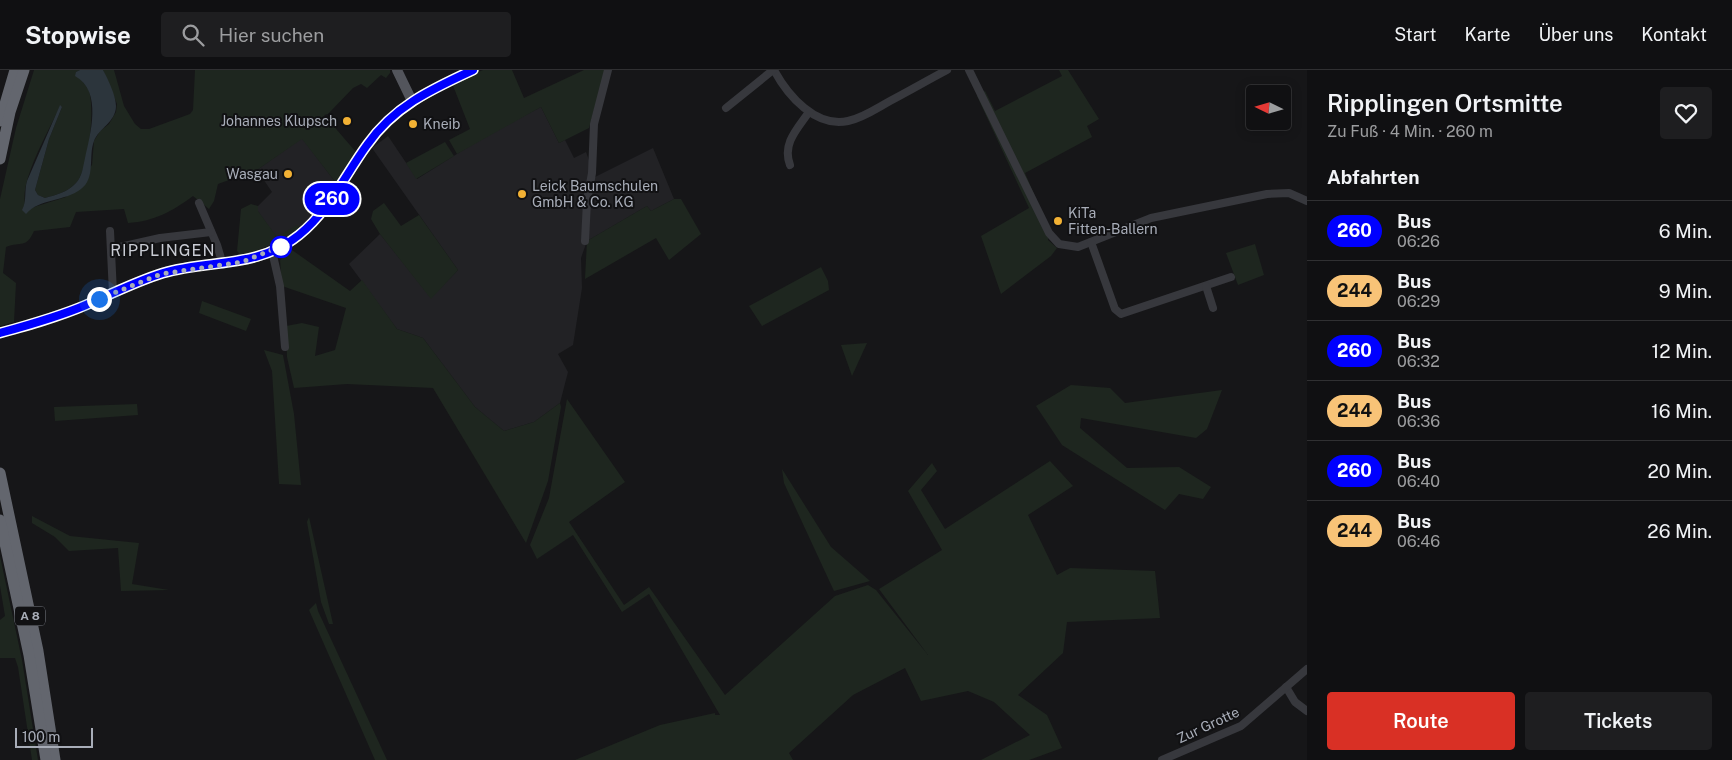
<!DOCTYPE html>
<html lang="de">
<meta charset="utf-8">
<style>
:root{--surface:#101012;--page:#1e1e20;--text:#f1f3f6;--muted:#9c9d9f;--line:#303032;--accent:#d93025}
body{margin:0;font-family:"Public Sans",sans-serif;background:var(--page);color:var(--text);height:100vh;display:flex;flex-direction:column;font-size:19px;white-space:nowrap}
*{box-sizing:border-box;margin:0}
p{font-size:16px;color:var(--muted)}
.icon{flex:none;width:28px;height:28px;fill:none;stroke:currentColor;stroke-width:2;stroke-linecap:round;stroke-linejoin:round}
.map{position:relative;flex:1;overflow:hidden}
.sheet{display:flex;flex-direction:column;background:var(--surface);width:425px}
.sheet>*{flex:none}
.badge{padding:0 10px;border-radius:16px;font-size:18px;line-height:32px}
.needle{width:32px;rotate:275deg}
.buttons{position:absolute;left:1246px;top:15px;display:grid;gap:10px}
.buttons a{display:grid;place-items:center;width:45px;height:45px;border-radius:5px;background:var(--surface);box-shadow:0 2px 12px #0003,0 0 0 1px var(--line);font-size:25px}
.scale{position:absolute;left:15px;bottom:12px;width:78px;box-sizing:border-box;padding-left:5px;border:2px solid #a8adb8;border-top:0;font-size:14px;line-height:18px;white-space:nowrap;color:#a8adb8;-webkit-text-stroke:4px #111113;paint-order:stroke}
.you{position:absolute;width:25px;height:25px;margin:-12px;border:4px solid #fff;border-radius:50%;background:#1a73e8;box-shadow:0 0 0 8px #1a73e833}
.map>.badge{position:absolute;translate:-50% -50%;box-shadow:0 0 0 2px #fff}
h2{padding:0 20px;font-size:19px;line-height:45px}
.round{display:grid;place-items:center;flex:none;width:52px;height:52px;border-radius:5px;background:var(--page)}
.summary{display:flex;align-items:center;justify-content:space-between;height:85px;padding:0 20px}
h1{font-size:24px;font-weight:600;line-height:38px}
.primary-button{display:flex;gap:10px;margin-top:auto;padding:10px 20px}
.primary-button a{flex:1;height:58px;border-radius:5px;background:var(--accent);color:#fff;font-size:20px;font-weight:600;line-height:58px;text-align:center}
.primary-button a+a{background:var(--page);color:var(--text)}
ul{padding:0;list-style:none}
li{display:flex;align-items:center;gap:15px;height:60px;padding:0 20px;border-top:1px solid var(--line)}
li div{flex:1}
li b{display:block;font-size:19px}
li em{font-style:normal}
li .badge{min-width:55px;font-weight:700;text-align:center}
header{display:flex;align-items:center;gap:30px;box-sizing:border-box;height:70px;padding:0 25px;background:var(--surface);border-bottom:1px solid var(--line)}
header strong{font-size:24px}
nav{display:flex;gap:28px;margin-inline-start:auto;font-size:18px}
.search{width:350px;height:45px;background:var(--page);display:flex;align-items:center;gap:12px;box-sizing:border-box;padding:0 18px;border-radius:5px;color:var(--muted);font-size:19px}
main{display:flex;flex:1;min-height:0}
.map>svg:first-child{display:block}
</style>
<header>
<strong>Stopwise</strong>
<div class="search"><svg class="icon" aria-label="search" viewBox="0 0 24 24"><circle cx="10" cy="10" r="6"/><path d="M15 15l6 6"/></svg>Hier suchen</div>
<nav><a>Start</a><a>Karte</a><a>Über uns</a><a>Kontakt</a></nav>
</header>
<main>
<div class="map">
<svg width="1307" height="690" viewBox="0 0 1307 690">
<rect width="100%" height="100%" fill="#161618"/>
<g fill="#222225">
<path d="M541,37L559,73L565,70L574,88L586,82L595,107L653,78L674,129L651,141L647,136L587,171L581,188L582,218L573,275L558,284L568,302L560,333L534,352L504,361L475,337L423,268L397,259L349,194L380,164L431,228L458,200L372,78L388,66L417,109L484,67Z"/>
<path d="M302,68L336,113L318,141L300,159L297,156L277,168L257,140L258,136L272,122L257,100Z"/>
</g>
<g fill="#1e261f">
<path d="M34,0H80L76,2C79,9 86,14 89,21C95,40 89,99 76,113C68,122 56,125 45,128L38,125L35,120L49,69L62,37L60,36C50,59 20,109 25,134L31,138L66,127L92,95L94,71L100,61L109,54L116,42L117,34L103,0H114L124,36L135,54L141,59H149L190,44L193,40L195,0H390V3L386,8L381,5L367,18L361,14L353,18L328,44L324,45L356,82L336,113L302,69L257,100L218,114L214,131L209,139L193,126C171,142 155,151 128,153L124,139L76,142L70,157L34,161C26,179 21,171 6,177L3,203L16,213L14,252L0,256V129L16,58Z"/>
<path d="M483,0H512L524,28L584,0H605L589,58L559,73L541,37L457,84L449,70L470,59L452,13Z"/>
<path d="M1059,0H1068L1099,49L1087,56L1092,67L1025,103L1050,161L1048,170L1057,178L1051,186L1001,224L981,166L1029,138L977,26L985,21L995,41L1062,6Z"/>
<path d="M445,72L454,86L416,109L406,93Z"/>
<path d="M674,129H681L701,164L669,190L656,168L585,209L587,171L647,136L651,141Z"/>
<path d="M384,133L401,156L419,145L458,200L431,229L380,164L371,149L373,141Z"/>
<path d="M251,134L258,136V141L277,167L297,155L300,159L284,170L242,186L237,181L241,139Z"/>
<path d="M1255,174L1264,205L1238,215L1226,183Z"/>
<path d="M292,180L350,221L362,210L397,259L423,268L475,337L504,361L534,352L560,333L561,337L548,411L526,473L433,318L347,314L294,318L287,287L286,256L302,253L319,257L315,286L335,280L346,238L282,216L280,190Z"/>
<path d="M821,197L828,211L829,220L762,256L749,236Z"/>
<path d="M202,231L251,249L246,261L199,243Z"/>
<path d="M867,273L852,306L841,275Z"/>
<path d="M264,280L283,285L294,344L301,415L279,414L272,301Z"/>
<path d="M1071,315L1110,318L1125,333L1222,320L1207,359L1196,368L1081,348L1080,358L1127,398L1179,397L1211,417L1203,429L1179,424L1165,440L1062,375L1036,336Z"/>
<path d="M567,329L625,412L569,452L624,535L649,517L725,625L835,526L868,515L876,520L928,585L879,519L942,480L908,421L932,393L937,401L921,420L945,459L1050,391L1073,416L1028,445L1057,505L1070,498L1155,501L1160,548L1067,552L1063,583L1018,625L1047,645L1062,678L1029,690H981L1030,665L994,632L968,621L921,631L905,598L853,625L789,683L793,690H575L660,655L715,643V645H720L649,524L622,542L573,465L537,489L530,475L549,428Z"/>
<path d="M137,334L138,345L55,351L54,337Z"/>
<path d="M782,399L831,477L870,511L834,521L784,413Z"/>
<path d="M32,446L70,466L139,473L132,514L169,520L121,521L118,478L69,481L55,467L32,453Z"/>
<path d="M309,447L333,554H329L321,532L307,452Z"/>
<path d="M0,486L22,590L38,690H32L18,597L15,588H0V550L5,546L0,516Z"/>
<path d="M316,533L318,541L387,690H375L309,540Z"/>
</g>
<path fill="#2c353c" d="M80,0H103C108,9 116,26 116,36C116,52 99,58 94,71C88,86 96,108 81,119C64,132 40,128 26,144L22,140C27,132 24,121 27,111L60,35L62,37L49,69L35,120L38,125L45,128C56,125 68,122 76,113C82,107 83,97 85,88C90,65 103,21 75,6L76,2Z"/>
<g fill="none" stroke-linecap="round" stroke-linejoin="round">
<g stroke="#37383d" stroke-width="8">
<path d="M774,0C788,26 816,58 848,51C863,48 877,38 890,31C909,21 928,10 947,0"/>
<path d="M969,0L1049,163L1059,174L1078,177L1151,148L1267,124L1289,123L1307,131"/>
<path d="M726,38L773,0"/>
<path d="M790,95C782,74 797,59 809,42"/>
<path d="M199,133L217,175L223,195"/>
<path d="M110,161L113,223"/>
<path d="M585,171L587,131L592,103L594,54L608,0"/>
<path d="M1091,172L1115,239L1121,244L1231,207"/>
<path d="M111,179L160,168L211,162"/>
<path d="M272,181L280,216L285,277"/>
<path d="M1206,216L1213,238"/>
<path d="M1286,617L1295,632L1307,641"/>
<path d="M1162,690L1241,656L1307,599"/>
</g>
<g stroke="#53555c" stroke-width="10">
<path d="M397,0L412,31"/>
<path d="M0,263C29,255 58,247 86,235C112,224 137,211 163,203C211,188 256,200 299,165C329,141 345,105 367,75C394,37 432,19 474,0"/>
</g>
<g stroke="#63666e" stroke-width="11">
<path d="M0,51L15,0"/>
<path d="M0,89L10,42L24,0"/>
<path d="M0,403L38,581L55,690"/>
<path d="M0,450L29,585L46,690"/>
</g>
</g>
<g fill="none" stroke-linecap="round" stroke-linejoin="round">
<defs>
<path id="line" d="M0,263C29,255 58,247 86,235C111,224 137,211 163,203C210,189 257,199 299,165C329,141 345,105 367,75C394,36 432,19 473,0"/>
</defs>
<use href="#line" stroke="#fff" stroke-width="11"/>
<use href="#line" stroke="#00f" stroke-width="8"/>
<path stroke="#a8adb8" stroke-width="5" stroke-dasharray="0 9" d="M99,229L161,204L242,192L284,175L281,177"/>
</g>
<g fill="#f2b134" stroke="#111113" stroke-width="2">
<circle cx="347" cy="51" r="5"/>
<circle cx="413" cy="54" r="5"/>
<circle cx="288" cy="104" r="5"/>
<circle cx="522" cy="124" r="5"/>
<circle cx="1058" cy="151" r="5"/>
</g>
<circle fill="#fff" stroke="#00f" stroke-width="2.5" cx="281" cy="177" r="10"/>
<g text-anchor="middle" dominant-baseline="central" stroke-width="4" stroke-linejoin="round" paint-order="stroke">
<rect fill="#111113" stroke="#7b7e86" stroke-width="1" x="15" y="536.5" width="30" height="19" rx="4"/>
<g font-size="12" font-weight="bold" fill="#a8adb8">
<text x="30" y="546">A 8</text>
</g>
<g font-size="14" fill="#a8adb8" stroke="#111113" text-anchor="start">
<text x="337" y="51" text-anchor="end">Johannes Klupsch</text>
<text x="423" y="54">Kneib</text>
<text x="278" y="104" text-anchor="end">Wasgau</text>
<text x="532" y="116">Leick Baumschulen<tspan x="532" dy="16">GmbH &amp; Co. KG</tspan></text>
<text x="1068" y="143">KiTa<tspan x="1068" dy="16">Fitten-Ballern</tspan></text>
</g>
<g font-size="14" fill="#a8adb8" stroke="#111113">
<text transform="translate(1208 655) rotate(-25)">Zur Grotte</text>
</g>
<g font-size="16" letter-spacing="1" fill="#c9ccd4" stroke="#111113">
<text x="163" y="180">RIPPLINGEN</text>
</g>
</g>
</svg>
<div class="buttons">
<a><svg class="needle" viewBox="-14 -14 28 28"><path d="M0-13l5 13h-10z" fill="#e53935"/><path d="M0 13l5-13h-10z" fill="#9c9d9f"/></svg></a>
</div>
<div class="scale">100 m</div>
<div class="you" style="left:99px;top:229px"></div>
<b class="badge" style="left:332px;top:129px;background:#00f;color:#fff">260</b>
</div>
<section class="sheet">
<div class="summary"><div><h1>Ripplingen Ortsmitte</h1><p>Zu Fuß · 4 Min. · 260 m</p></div><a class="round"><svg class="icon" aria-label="heart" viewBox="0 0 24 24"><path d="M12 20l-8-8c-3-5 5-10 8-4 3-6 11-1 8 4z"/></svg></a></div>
<h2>Abfahrten</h2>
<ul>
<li><span class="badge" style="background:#00f;color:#fff">260</span><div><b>Bus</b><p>06:26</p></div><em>6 Min.</em></li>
<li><span class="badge" style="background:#f8c377;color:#111">244</span><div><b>Bus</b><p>06:29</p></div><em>9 Min.</em></li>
<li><span class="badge" style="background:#00f;color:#fff">260</span><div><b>Bus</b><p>06:32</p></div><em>12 Min.</em></li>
<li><span class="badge" style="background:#f8c377;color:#111">244</span><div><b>Bus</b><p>06:36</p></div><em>16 Min.</em></li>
<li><span class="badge" style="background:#00f;color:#fff">260</span><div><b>Bus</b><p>06:40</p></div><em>20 Min.</em></li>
<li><span class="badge" style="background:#f8c377;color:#111">244</span><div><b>Bus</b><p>06:46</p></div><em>26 Min.</em></li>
</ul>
<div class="primary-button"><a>Route</a><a>Tickets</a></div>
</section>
</main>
